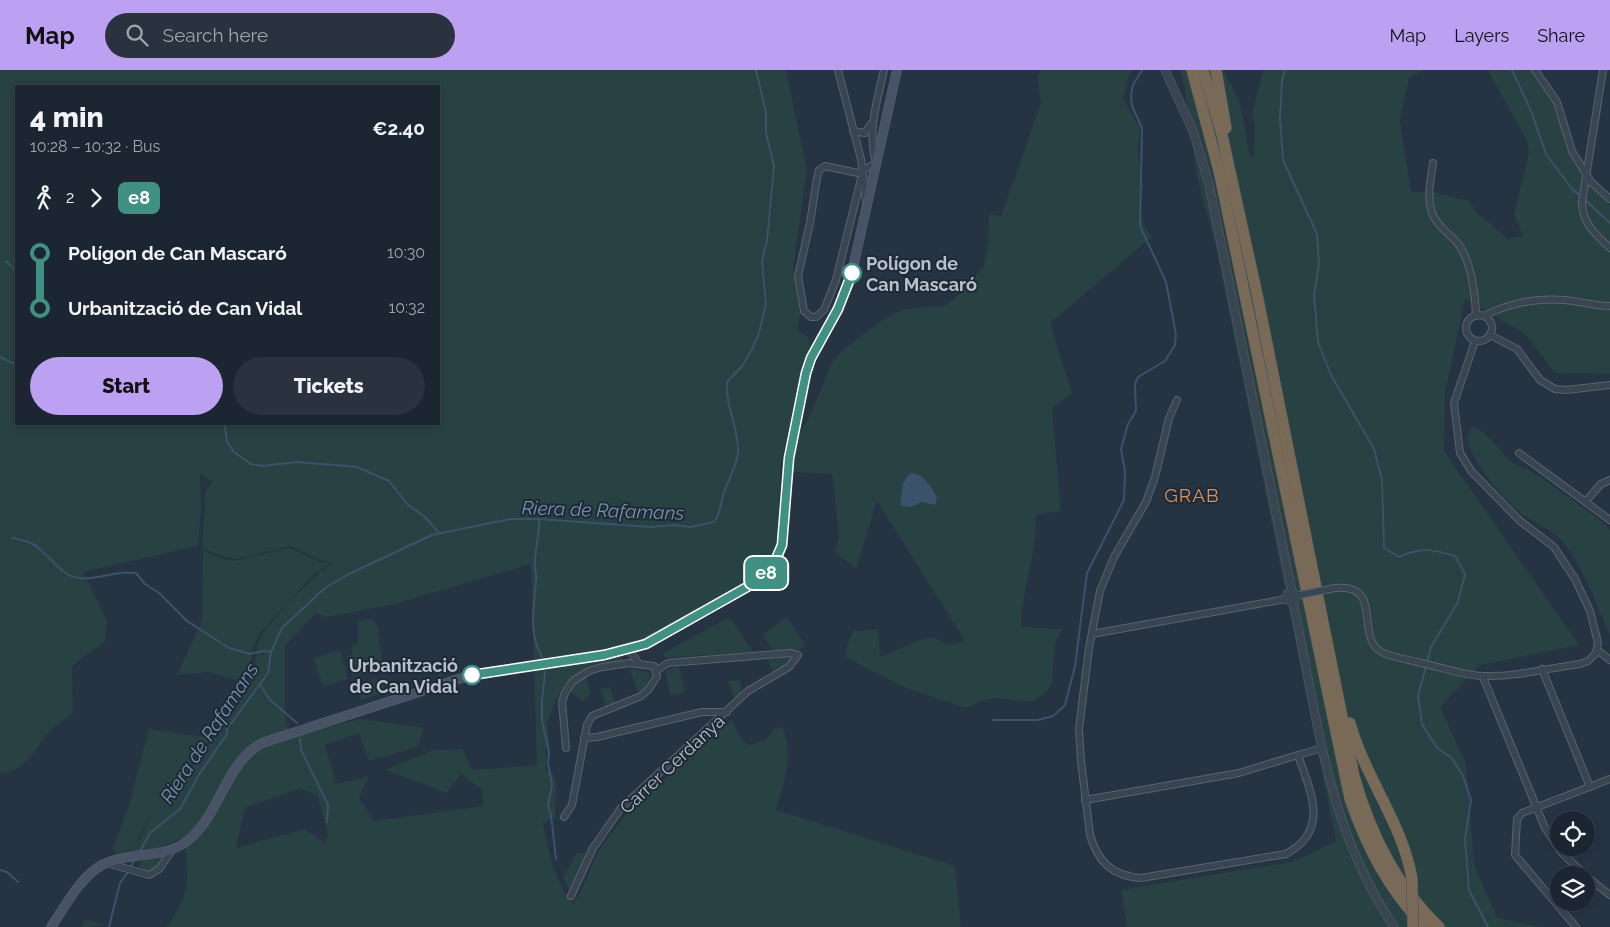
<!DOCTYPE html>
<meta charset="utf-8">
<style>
:root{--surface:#1c2632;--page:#29323e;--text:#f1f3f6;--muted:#a0a5ac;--line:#3a434d;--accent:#bca0f2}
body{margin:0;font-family:Raleway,sans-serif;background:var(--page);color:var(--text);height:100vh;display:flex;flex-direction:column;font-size:19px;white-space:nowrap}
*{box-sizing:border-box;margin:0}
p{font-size:16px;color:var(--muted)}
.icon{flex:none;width:28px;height:28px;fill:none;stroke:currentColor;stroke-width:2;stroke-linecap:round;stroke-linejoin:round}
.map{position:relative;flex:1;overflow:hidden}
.panel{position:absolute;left:15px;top:15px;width:425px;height:340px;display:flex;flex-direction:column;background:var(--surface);border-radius:0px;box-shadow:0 2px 8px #0003,0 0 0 1px var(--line)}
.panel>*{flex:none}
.badge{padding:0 10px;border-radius:8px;font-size:18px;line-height:32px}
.fabs{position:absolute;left:1550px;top:741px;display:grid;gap:10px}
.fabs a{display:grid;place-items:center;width:45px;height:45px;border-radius:50%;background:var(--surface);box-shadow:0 2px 8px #0003,0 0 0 1px var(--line);font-size:25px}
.map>.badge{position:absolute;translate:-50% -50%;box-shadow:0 0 0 2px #fff}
.legs{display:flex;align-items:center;gap:8px;height:55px;padding:0 15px;font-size:16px}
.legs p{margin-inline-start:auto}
.overview{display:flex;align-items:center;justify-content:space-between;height:85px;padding:0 15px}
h1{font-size:28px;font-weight:800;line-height:38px}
.cta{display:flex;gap:10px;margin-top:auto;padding:10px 15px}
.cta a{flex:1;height:58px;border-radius:30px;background:var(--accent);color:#111;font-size:20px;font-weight:800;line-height:58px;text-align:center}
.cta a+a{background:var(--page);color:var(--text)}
ul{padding:0 15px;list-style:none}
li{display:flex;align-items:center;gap:18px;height:55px;font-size:19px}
li i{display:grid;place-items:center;width:8px;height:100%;margin:0 6px;background:currentColor}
li i::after{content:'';width:12px;height:12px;margin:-6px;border:4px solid;border-radius:50%;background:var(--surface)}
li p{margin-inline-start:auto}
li:first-child i{background:linear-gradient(#0000 50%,currentColor 0)}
li:last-child i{background:linear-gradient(currentColor 50%,#0000 0)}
header{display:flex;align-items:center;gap:30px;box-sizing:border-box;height:70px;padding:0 25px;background:var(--accent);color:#111}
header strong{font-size:24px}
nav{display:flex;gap:28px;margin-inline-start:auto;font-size:18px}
.search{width:350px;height:45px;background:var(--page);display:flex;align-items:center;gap:12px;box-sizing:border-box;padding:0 18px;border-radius:28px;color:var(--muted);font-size:19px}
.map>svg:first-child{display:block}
</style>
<header>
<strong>Map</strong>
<div class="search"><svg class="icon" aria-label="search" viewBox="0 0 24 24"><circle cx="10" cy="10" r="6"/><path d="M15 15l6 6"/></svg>Search here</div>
<nav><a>Map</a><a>Layers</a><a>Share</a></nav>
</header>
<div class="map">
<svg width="1610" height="857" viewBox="0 0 1610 857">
<rect width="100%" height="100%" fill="#263343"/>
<g fill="#284143" fill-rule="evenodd">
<path d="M0,0H786L807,100L793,199L800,244L797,260L808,267L810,276L803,293L780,398L779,470L772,487L759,504L676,554L624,577L621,591L571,610L558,626L547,653L550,677H546V701L553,703L556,714L555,748L543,753C548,780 555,812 573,834L581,821L598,782L625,745L731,649L742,670L749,675L766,670L776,657L783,658C794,687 784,712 776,740L955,796L961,857H167C194,818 186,810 185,767L157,778L126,782L140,769L152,743C142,757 138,782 117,783L113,779L130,732L149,659L211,668L193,689L177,726L162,737L179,725L195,690L218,664L230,634L247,614L254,601L257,576L264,561L293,527L321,502L334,493L318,489L291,476L236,489L225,487L205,479L202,477L206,420L213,412L200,404L201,439L198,476L83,502L107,550L105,571L72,596L73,643C64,650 53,657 46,665C32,683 25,702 0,703ZM16,16H439V354H16ZM531,494L537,695L472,700L463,679L433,680L385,700L447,723L461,704L482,720L483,736L374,751L359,728L369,706L336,714L325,675L359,663L369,691L417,677L424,658L360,649L290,666L285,650V576L316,543L327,547L394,534ZM300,718L318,726L328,765L325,773L305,759L236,778L245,738Z"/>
<path d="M1041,0H1133L1129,6L1123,29L1139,56L1140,65L1137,77L1143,116L1140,139L1145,157L1152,167L1050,253L1072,323L1052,338L1061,441L1036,445C1037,485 1022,518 1021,557L1063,559L1055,573L1052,613L1047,622L1031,632L997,628L984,630L966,638L901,616L847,588C844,578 849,570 854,561L878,559L880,587L925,568H935L948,575L965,571L877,431L856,499L835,482L839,465L832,404L791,402L796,371L811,343L832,292L845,278L889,246L904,239L944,236L959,225L984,196L988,173L989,144L1001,146L1041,33L1037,7Z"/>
<path d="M1180,0H1224C1227,10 1232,15 1236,24C1244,44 1246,61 1248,82L1254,87L1255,58L1252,45L1263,0H1424L1409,8L1400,50L1411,122H1433L1468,131L1472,135L1476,142L1508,169L1523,166L1514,144L1529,83L1527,71L1488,0H1531L1555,32L1566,78L1610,136V304L1555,303L1526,265L1465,228L1445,323L1444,381L1579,575L1480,595L1440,637L1466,693L1474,794L1497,848L1540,857H1127L1121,820L1292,792L1336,771L1216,178L1197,107L1185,19Z"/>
<path d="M1471,357C1487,360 1497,378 1507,388C1515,396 1525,399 1535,403L1599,449L1610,460V565C1598,538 1581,491 1561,470C1550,458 1535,454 1522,444C1503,430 1471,391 1467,368Z"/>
<path d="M290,478L320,492L332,493L313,505L259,564L253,579L250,600L244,612L209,602L177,605L202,551L203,480L219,488L234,491Z"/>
<path d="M787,547L805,574L800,580L773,581L762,565Z"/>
<path d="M371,549L377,554L383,598L352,607L347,586L353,585L351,577L358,573V551Z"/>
<path d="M726,549L727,551L731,549L753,582L665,588L663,583Z"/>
<path d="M340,580L348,609L323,616L313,588Z"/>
<path d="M788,586L791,588L787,595L773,604L768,589Z"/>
<path d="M679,596L685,622L670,626L665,601Z"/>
<path d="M629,598L651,603L646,617L638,623Z"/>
<path d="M438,602H445V604L404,620V618L438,606Z"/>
<path d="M585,605L591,623L583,631L569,621Z"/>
<path d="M386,606L391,620L361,630L357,615Z"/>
<path d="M739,610L743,622L735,631L728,611Z"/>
<path d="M610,617L616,633L606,637L600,619Z"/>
<path d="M588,781L570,821L563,808L576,784Z"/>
<path d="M169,783L170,786L151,803L138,800L143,787Z"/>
<path d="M85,850L105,855L82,857Z"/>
</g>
<path fill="#3b526b" d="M910,403C923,403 932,417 937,428L935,435L921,432L911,437L900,435L903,413Z"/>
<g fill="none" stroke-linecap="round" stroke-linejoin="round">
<g stroke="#3b526b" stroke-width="2">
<path d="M1285,0L1282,11L1280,48L1283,90L1317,164L1319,194L1314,225L1318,272L1331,305L1374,379L1382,410L1384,478L1399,487C1422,477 1432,479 1455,486L1465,504L1458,532L1431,577L1418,626L1422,654L1437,678L1452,688L1463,706L1471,730L1465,769L1469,820L1488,857"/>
<path d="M1512,0L1531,41L1546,84L1572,119L1580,126"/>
<path d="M1584,129L1610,153"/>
<path d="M6,191L16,201"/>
<path d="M0,287L16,295"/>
<path d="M222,354L225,357L227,372L234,382L251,394L262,396L297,392L357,397L389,411L408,435L425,447L439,463"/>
<path d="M539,449C540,464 535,477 535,491C534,498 537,504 536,511C534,537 528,563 542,587"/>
<path d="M12,468C23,470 33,472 41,480C52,489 63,506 78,508C97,511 115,500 136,503L145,514L159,523L187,551L229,578L250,584L263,581L271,582"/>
<path d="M545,602L542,631V651L549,682L548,693L552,715L548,736L551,745L556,789"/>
<path d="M260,615L270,630L297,653"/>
<path d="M993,650H1038L1053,646L1065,635L1075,596L1087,503L1124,430L1125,401L1121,379L1128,354L1136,341L1135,314L1138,307L1165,291L1175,275L1176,264L1166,212L1140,156L1142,58L1132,36L1131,25L1133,15L1142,0"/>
<path d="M300,668L301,680L328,735L327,752"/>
<path d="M139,783L150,763L180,739L200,703L227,664V659L268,603L271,582L282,558L325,518L347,505L432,465L510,449H539L650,457L674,455L690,457L714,452C721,443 720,433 724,423C728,410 737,396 738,382C739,358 725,336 727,312L743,295L751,281L759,263L766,234L762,191L767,171L774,96L766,63V43L756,0"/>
<path d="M130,798L135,789"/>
<path d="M0,800L7,802L18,812"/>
<path d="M109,857L120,813L128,802"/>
</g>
<defs>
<g id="minor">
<path d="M838,0L861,89L866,131"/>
<path d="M1535,0L1557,32L1572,81L1591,112L1610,129"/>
<path d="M1603,0L1582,132C1582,153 1595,164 1610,178"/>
<path d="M853,61L865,63L871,54"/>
<path d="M1433,93C1431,108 1427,124 1431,139C1434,155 1450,163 1459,175C1472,194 1475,223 1476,246"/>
<path d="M863,101L836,210L824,240L816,247H811L804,241L798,206L810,153L817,108L819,100L825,96L858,103L876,93C867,61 877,31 884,0"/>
<circle cx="1479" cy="258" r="13"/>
<path d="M1484,246C1509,233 1536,228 1564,230C1579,231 1594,236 1610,236"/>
<path d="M1490,265L1517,279L1540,310L1555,319L1566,320L1610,315"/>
<path d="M1177,330L1169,348L1155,407L1146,432L1114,487L1100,521L1089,578L1079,659L1081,691L1090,765C1098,792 1112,806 1141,808L1286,784C1331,760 1310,721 1298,685L1322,678"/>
<path d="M1519,383L1610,450"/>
<path d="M1586,431L1601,414L1610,410"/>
<path d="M1335,518C1384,513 1355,564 1380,581C1391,588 1408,589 1421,593C1441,597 1464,606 1484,606C1516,607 1549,598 1580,594L1588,591L1596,583L1598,573L1590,541L1575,509L1554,477L1520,451L1472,402L1460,383L1454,333L1475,271"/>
<path d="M1092,564L1286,529"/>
<path d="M629,580L639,594"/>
<path d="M1597,580L1610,590"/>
<path d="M1542,599L1590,717"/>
<path d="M1483,607L1545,758L1561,782L1585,805"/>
<path d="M584,668L597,667L702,642H727"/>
<path d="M1085,730L1239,703L1298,685"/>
<path d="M564,747L572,735L587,655L592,646L641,626L649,619L657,606L654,596L629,593L602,597L589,601L573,611L565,623L562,632L566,678"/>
<path d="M107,793L149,805L159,799L173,779"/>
<path d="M1586,806L1610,825"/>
<path d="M571,826L593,778L621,738L748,621L789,597L798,585L790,583L668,593L657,600"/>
<path d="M1576,857L1515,785L1517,749L1522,743L1610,709"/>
</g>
<g id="tertiary">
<path d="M1165,0L1193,61L1209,114L1292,522L1297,526L1293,532C1318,649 1326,755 1394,857"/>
<path d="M1292,522L1287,524L1286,529L1293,532"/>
</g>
<path id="secondary" d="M51,857C65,837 80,807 102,795C130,780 167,791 192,767C221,740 226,693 262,673L471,605L604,585L638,577L756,512L773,496L782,475L789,388L806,303L811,288L838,239L850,211L897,0"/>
<g id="motorway">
<path d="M1192,0L1219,101L1350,729C1367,778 1389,820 1425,857"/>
<path d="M1203,0L1222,65L1257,224L1354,706C1370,763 1396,816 1439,857"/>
<path d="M1216,0L1226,58"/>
<path d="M1350,653C1365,708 1403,754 1412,809"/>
</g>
</defs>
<use href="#minor" stroke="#58636f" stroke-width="8"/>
<use href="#tertiary" stroke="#58636f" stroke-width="9"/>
<use href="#secondary" stroke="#58636f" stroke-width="10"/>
<use href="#motorway" stroke="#45505c" stroke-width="12"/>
<use href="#minor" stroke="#3a4552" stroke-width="6"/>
<use href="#tertiary" stroke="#3a4552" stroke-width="8"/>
<use href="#secondary" stroke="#485465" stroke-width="9"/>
<use href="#motorway" stroke="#786a57" stroke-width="11"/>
<defs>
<path id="minor-bridge" d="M1299,525L1335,518"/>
<path id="motorway-bridge" d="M1412,809L1413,857"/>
</defs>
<use href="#minor-bridge" stroke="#58636f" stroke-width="8" stroke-linecap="butt"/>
<use href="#motorway-bridge" stroke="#45505c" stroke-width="12" stroke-linecap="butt"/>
<use href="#minor-bridge" stroke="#3a4552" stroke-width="6"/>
<use href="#motorway-bridge" stroke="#786a57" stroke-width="11"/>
</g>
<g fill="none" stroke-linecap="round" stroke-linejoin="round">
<defs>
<path id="line-1" d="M472,605L604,585L646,574L756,512L773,496L782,475L789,388L806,303L811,288L838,239L852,203"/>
</defs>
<use href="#line-1" stroke="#fff" stroke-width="11"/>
<use href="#line-1" stroke="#409183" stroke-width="8"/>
</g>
<g fill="#fff" stroke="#409183" stroke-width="2.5">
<circle cx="852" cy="203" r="9"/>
<circle cx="472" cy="605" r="9"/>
</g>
<g text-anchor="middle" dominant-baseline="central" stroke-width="4" stroke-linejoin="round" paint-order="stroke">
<g font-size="18" font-weight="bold" fill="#b7c0cc" stroke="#1f2a37" text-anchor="start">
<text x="866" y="193">Polígon de<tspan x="866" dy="21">Can Mascaró</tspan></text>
<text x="458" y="595" text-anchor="end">Urbanització<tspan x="458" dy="21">de Can Vidal</tspan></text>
</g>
<g font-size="18" fill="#b7c0cc" stroke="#1f2a37">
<text transform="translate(672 694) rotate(-43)">Carrer Cerdanya</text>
</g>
<g font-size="19" letter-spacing="1" fill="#d89366" stroke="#1f2a37">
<text x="1192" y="425">GRAB</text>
</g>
<g font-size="19" font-style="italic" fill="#7792af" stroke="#1f2a37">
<text transform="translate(603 440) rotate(2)">Riera de Rafamans</text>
<text transform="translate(209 663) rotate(-57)">Riera de Rafamans</text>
</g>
</g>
</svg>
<div class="fabs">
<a><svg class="icon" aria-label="locate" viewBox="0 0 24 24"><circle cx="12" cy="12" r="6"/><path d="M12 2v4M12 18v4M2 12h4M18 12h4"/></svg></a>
<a><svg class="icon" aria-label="layers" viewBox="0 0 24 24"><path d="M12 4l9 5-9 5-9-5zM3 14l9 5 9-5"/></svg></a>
</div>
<b class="badge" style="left:766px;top:503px;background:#409183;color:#fff">e8</b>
<section class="panel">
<div class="overview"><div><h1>4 min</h1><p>10:28 – 10:32 · Bus</p></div><b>€2.40</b></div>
<div class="legs"><svg class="icon" aria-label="walk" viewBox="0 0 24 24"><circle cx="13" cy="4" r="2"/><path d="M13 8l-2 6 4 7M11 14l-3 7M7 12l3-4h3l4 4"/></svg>2<svg class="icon" aria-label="forward" viewBox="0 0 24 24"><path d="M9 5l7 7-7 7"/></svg><b class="badge" style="background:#409183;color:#fff">e8</b></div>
<ul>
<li><i style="color:#409183"></i><b>Polígon de Can Mascaró</b><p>10:30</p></li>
<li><i style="color:#409183"></i><b>Urbanització de Can Vidal</b><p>10:32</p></li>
</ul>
<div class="cta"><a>Start</a><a>Tickets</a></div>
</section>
</div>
